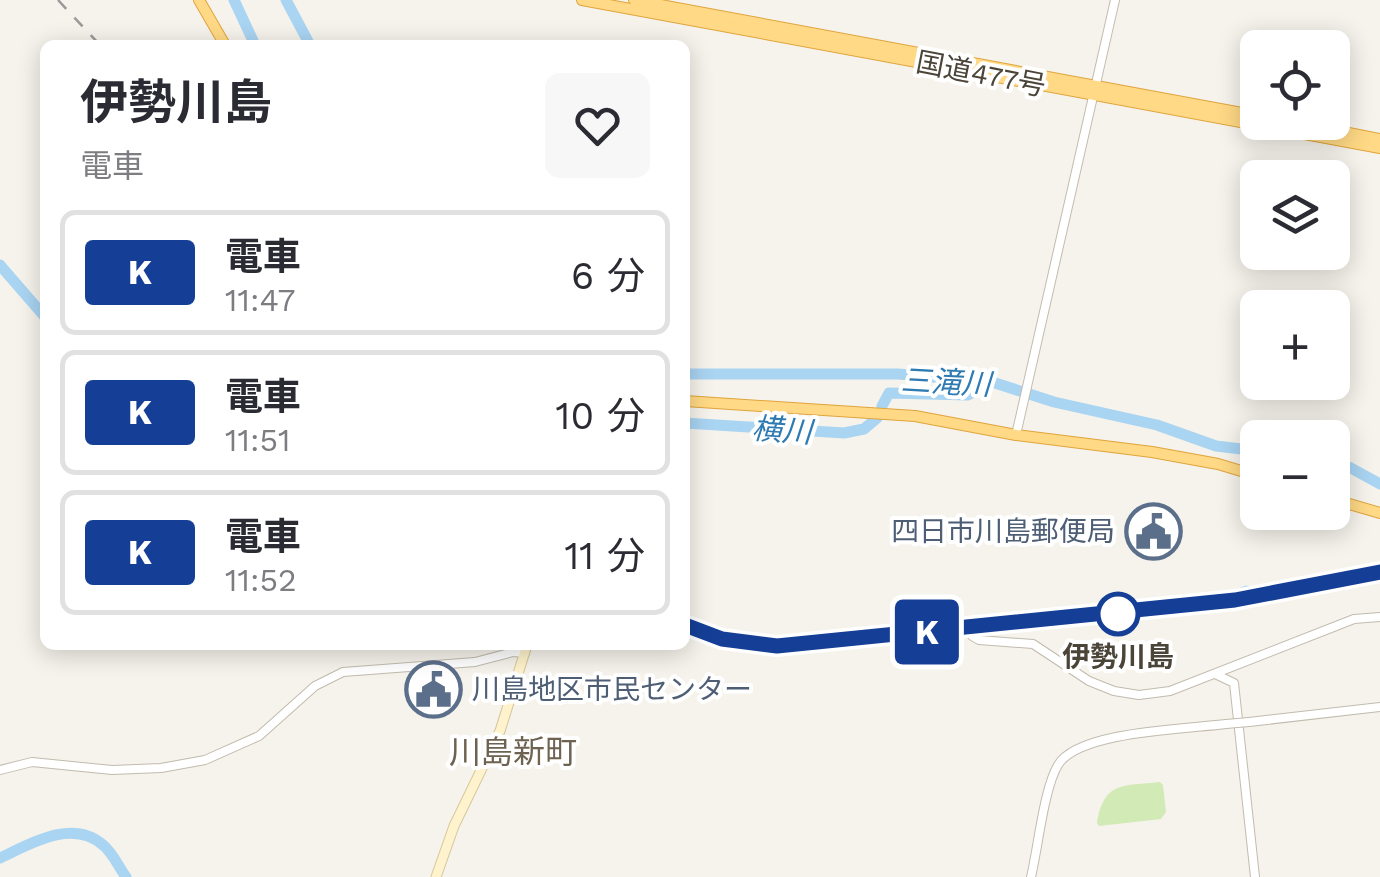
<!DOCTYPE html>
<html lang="ja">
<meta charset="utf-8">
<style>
:root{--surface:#fff;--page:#f7f7f7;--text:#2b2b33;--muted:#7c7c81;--line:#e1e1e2}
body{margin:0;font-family:"Work Sans","Noto Sans JP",sans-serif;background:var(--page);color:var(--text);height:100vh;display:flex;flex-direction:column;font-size:38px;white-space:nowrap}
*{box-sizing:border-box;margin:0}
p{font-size:32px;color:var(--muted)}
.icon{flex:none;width:55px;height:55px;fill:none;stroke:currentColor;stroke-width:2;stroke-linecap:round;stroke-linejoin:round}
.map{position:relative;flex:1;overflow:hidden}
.panel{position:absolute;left:40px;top:40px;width:650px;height:610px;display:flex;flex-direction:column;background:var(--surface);border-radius:15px;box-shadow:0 5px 25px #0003}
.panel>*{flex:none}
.badge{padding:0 20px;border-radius:8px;font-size:35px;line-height:65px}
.tools{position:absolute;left:1240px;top:30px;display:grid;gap:20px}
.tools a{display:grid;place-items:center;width:110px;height:110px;border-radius:15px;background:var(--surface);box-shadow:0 5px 25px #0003;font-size:50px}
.map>.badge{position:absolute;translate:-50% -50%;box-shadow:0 0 0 5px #fff}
.round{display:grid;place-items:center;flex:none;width:105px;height:105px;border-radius:15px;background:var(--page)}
.headline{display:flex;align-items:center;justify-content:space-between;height:170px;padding:0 40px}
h1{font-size:48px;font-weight:700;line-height:75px}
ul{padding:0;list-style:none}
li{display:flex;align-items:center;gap:30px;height:125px;margin:0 20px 15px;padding:0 20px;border:5px solid var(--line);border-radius:15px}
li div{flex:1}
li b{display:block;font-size:38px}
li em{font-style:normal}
li .badge{min-width:110px;font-weight:700;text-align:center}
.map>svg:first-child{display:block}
</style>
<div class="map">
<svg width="1380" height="877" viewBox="0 0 1380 877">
<rect width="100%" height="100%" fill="#f6f3ec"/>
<path fill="#d2eab5" d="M1160,782L1163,785L1166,812L1161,819L1099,826L1097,823C1104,781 1123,786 1160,782Z"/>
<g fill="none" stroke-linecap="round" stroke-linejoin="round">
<path stroke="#a9d4f2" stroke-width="2.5" d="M1232,592L1246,587L1262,588"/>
<g stroke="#a9d4f2" stroke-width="11">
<path d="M234,0L255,45"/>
<path d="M286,0L310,45"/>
<path d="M0,265L45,317"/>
<path d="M685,374H898L992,382L1054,402L1157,425L1216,446L1258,451"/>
<path d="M882,406L889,393L968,395L990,383"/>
<path d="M685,423L844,433L864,429L877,418"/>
<path d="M1332,463L1349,467L1380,484"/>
<path d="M0,858C30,844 72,818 103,845C113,853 118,866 126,877"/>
</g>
<defs>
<g id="tertiary">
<path d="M1016,435L1115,0"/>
<path d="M972,636L979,640L1033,644L1089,681L1114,691L1139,695L1170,691L1354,619L1380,617"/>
<path d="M1215,674L1234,683L1255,877"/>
<path d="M1249,722L1380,707"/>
<path d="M0,770L32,762L112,770L161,768L205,760L259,736L315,686L343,672L475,662L513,652L525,653"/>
<path d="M1031,877C1038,848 1044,788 1058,765C1078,731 1187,729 1226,724"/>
</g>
<path id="secondary" d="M436,877L454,826L500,731L527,645"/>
<g id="trunk">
<path d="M199,0L225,45"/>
<path d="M582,0L1380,148"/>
<path d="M634,0L1258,116"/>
<path d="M1293,122L1380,139"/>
<path d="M685,401L915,416L1016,435L1152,452L1218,464L1258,476"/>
<path d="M1332,499L1380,513"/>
</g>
</defs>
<use href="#tertiary" stroke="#c2bbae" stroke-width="10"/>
<use href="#secondary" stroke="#d6c79b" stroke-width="11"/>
<use href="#trunk" stroke="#e0a43c" stroke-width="12"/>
<use href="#tertiary" stroke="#fff" stroke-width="8"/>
<use href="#secondary" stroke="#fff3cd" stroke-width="9"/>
<use href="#trunk" stroke="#ffd985" stroke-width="10"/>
<g stroke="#9a9a9a" stroke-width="2.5" stroke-dasharray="12 12" stroke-linecap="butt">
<path d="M58,0L100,45"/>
<path d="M1208,603L1380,572"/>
<path d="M685,625L722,639L777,646L1221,601"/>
</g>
<defs>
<path id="tertiary-bridge" d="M1226,724L1249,722"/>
</defs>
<use href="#tertiary-bridge" stroke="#c2bbae" stroke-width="10" stroke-linecap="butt"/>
<use href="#tertiary-bridge" stroke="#fff" stroke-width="8"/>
</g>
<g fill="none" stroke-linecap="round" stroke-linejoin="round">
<defs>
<path id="line" d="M685,625L722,639L777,646L1235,600L1380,572"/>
</defs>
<use href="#line" stroke="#fff" stroke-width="22"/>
<use href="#line" stroke="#153f97" stroke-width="15"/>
</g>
<defs>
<symbol id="civic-ring" viewBox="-11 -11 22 22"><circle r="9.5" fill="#fff" stroke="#5c6f8a" stroke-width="1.5"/><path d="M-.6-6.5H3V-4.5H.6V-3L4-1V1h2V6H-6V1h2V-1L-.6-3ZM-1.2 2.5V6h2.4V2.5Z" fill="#5c6f8a"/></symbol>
</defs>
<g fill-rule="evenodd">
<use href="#civic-ring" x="1122" y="500" width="63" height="63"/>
<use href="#civic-ring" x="402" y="658" width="63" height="63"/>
</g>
<circle fill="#fff" stroke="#153f97" stroke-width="5" cx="1118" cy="614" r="20"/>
<g text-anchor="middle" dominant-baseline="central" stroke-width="8" stroke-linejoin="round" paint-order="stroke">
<g font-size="28" fill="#4b4439" stroke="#fff">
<text transform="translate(981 74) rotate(11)">国道477号</text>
</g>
<g font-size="28" fill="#4e5e75" stroke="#fff" text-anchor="end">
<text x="1115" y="531">四日市川島郵便局</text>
<text x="472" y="689" text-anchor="start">川島地区市民センター</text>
</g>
<g font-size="28" font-weight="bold" fill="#4b4439" stroke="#fff">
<text x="1118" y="656">伊勢川島</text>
</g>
<g font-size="30" font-style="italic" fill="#2e7ab2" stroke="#fff">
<text transform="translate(946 382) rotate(3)">三滝川</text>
<text transform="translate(782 430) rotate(4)">横川</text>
</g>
<g font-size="32" fill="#6e6250" stroke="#fff">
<text x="513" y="752">川島新町</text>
</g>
</g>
</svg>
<div class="tools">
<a><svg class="icon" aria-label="locate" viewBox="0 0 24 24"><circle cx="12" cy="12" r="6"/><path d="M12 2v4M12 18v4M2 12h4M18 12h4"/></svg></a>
<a><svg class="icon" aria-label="layers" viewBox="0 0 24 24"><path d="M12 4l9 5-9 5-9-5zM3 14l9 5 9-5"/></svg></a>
<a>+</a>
<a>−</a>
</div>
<b class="badge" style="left:927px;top:632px;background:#153f97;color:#fff">K</b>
<section class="panel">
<div class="headline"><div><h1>伊勢川島</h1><p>電車</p></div><a class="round"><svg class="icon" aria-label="heart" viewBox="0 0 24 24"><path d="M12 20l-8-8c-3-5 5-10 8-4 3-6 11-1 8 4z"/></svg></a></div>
<ul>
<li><span class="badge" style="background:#153f97;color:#fff">K</span><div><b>電車</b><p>11:47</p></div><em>6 分</em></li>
<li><span class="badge" style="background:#153f97;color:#fff">K</span><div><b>電車</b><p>11:51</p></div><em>10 分</em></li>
<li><span class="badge" style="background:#153f97;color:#fff">K</span><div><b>電車</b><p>11:52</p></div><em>11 分</em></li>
</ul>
</section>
</div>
